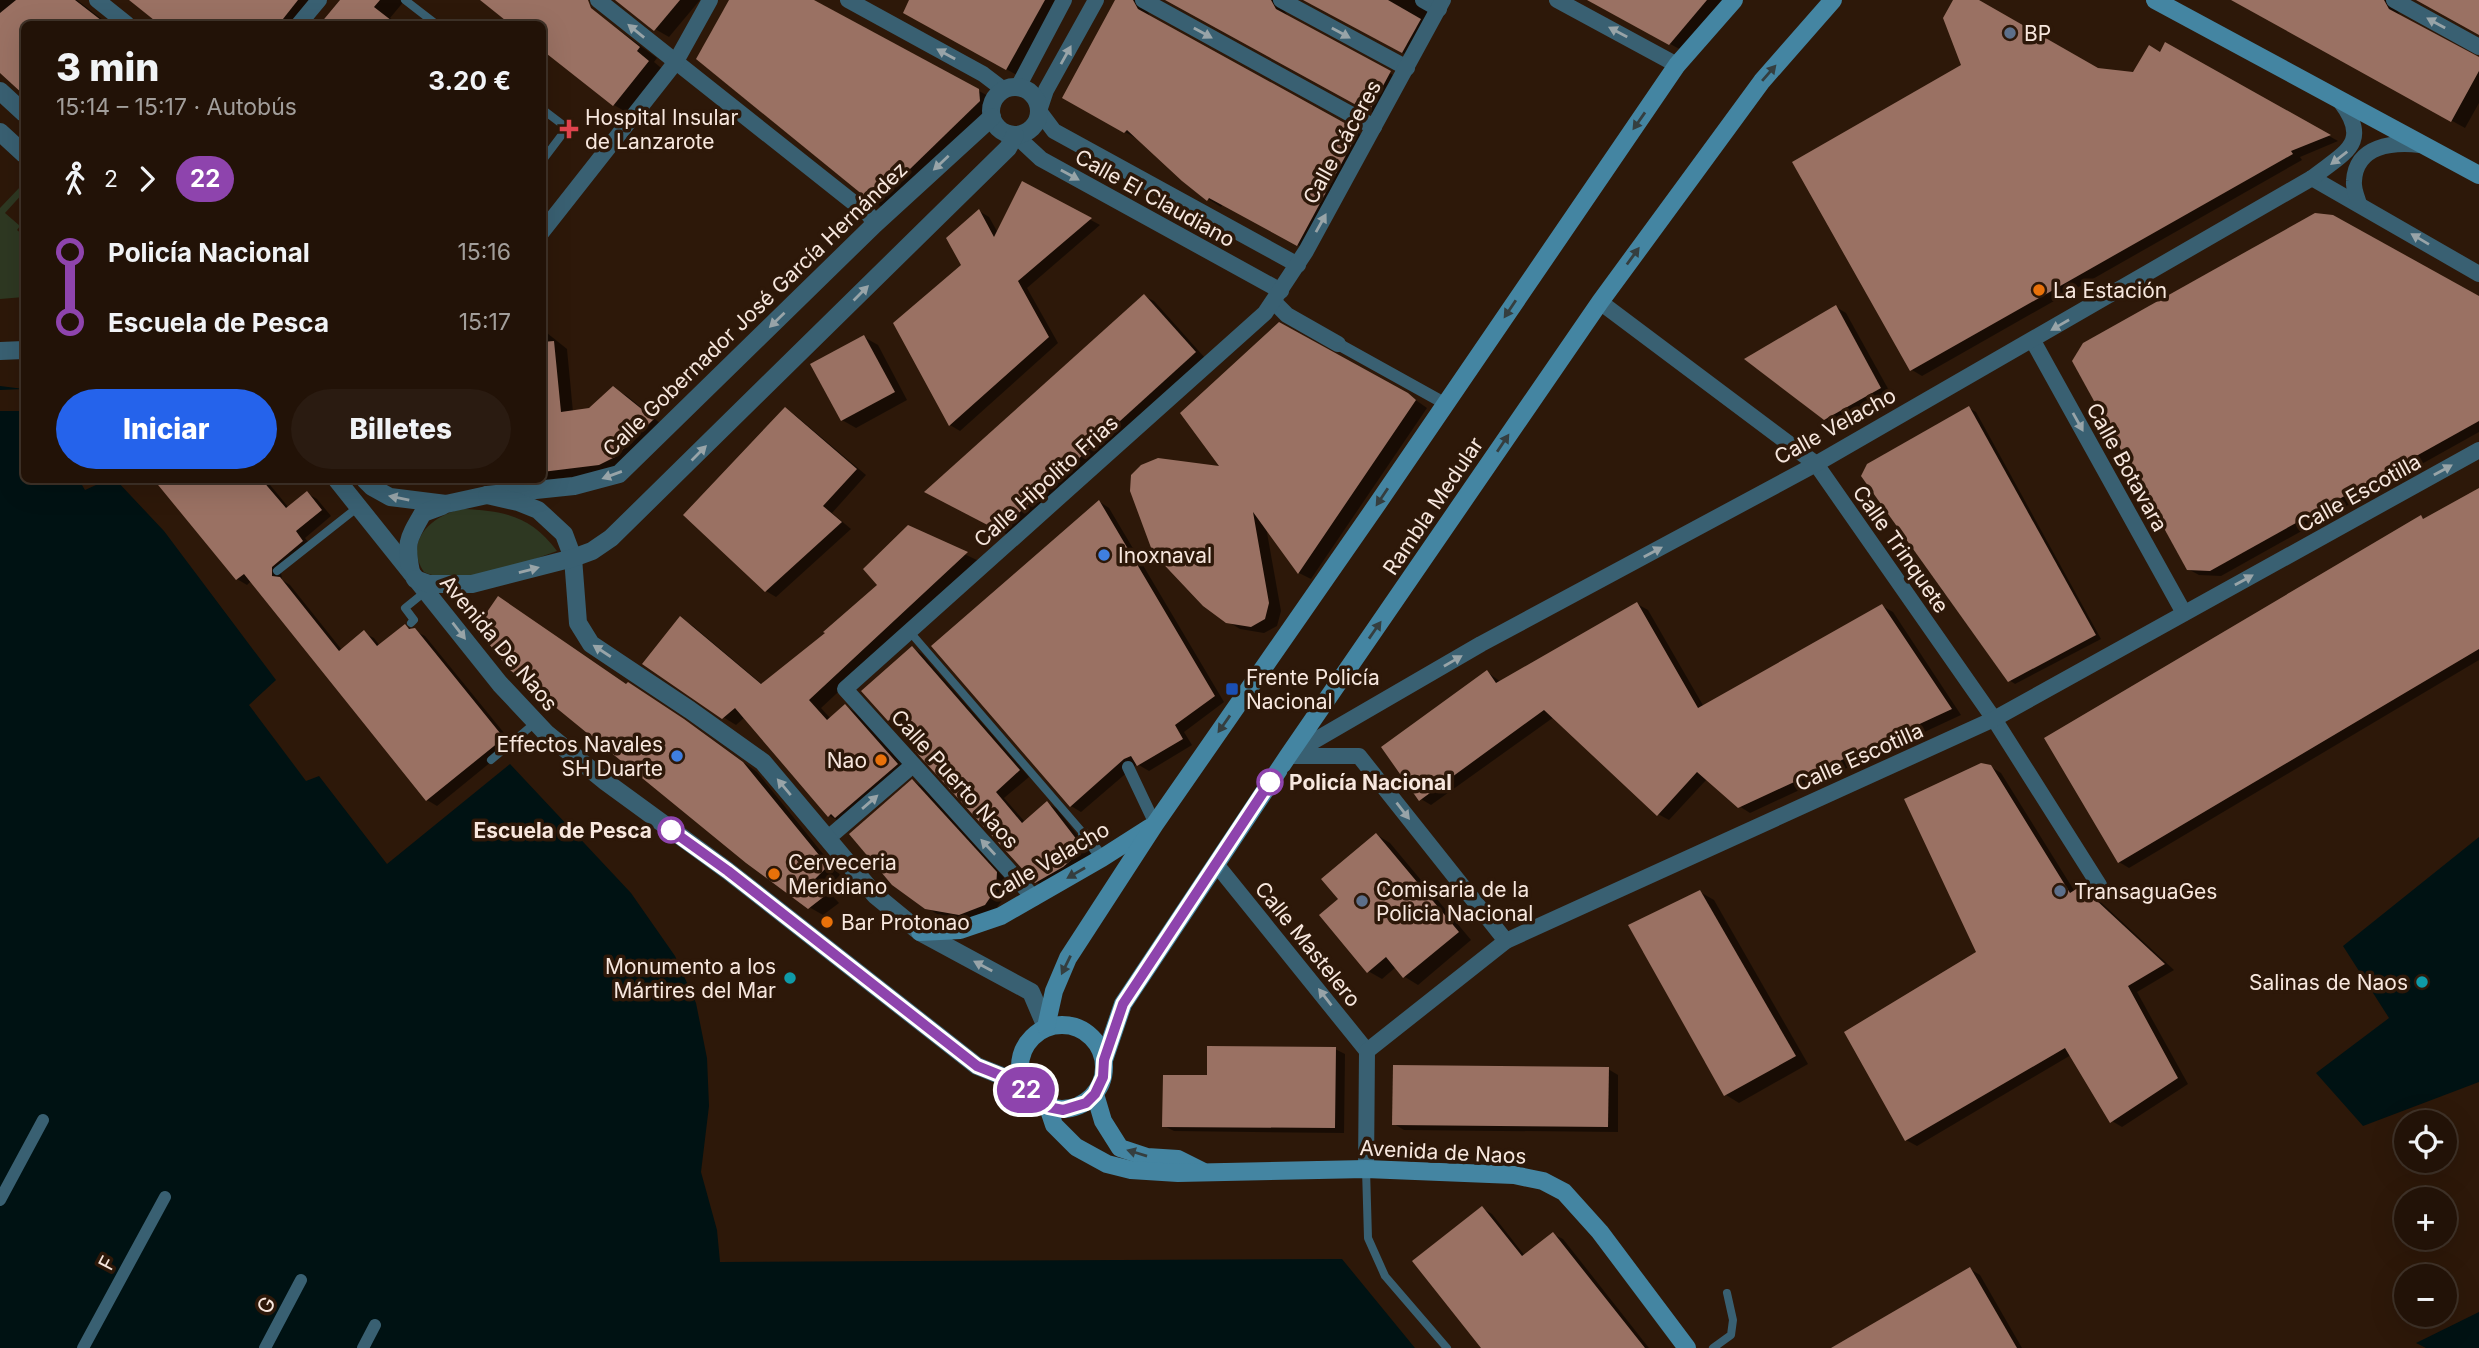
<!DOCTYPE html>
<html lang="es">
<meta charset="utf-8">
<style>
:root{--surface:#221207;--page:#2a1b11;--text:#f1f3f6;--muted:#a29e9b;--line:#3f3228;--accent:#2563eb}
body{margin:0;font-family:Inter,sans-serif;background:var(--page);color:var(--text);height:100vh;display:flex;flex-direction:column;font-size:26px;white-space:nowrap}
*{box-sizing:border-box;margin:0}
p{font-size:23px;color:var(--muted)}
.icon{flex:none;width:38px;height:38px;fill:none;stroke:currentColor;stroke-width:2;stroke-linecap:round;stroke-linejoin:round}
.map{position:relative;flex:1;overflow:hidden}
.side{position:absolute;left:21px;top:21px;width:525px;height:462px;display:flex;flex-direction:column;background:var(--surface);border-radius:10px;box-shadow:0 7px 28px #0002,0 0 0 2px var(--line)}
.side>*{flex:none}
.badge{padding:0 14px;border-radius:23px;font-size:24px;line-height:46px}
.controls{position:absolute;left:2394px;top:1110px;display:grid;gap:14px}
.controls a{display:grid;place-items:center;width:63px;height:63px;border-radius:50%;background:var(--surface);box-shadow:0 7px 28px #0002,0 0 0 2px var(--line);font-size:35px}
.map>.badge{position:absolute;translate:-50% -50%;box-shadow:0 0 0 4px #fff}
.legs{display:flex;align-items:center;gap:10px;height:77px;padding:0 35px;font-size:23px}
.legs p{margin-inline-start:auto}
.head{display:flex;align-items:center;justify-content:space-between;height:119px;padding:0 35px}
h1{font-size:38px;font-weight:800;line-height:52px}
.cta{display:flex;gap:14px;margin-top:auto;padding:14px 35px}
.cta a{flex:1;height:80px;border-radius:42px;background:var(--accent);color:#fff;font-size:28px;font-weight:800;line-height:80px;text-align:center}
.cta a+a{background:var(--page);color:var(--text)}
ul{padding:0 35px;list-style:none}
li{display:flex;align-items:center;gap:24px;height:70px;font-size:26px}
li i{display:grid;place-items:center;width:10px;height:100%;margin:0 9px;background:currentColor}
li i::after{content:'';width:18px;height:18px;margin:-9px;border:5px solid;border-radius:50%;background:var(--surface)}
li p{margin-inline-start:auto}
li:first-child i{background:linear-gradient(#0000 50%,currentColor 0)}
li:last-child i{background:linear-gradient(currentColor 50%,#0000 0)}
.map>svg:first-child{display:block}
</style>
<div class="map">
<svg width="2479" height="1348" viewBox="0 0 2479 1348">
<rect width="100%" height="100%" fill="#2d1809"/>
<g fill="#2e3822">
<path d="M21,186L24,192L5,213L20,226L17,230L24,236V297L0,299V208Z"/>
<path d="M463,509C505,511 531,516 557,551C516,565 467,591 424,572C403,541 433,514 463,509Z"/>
</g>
<g fill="#001213">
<path d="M0,386L24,389V480H79L85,490L107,480H116L164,531L276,680L249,705L306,781L319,776L387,864L510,764L631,893L675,956L696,1003L707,1058L709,1106L701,1172L717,1230L720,1262L1342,1259L1415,1348H0Z"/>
<path d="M2479,837V1082L2363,1126L2316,1073L2389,1018L2343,946Z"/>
<path d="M2479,1312V1348H2426L2416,1343Z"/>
</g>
<path fill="#2d1809" d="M24,389V411H0V390Z"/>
<g fill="#0007">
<path d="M0,0H77L108,24H24V92L0,71Z"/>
<path d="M131,0H321L301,24H162Z"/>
<path d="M342,0H405L390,18L399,24H322Z"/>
<path d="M483,0H578L657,58L654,62L666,72L631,115L614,105L542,24H513Z"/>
<path d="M624,0H700L669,37L655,29Z"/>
<path d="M731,0H810L992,98L993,109L889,211L875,203L698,59Z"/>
<path d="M911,0H1063L1020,77L905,12Z"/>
<path d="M1117,0H1151L1146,8L1151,19L1371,140L1311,252L1223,204L1221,207L1208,199L1139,140L1064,97Z"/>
<path d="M1168,0H1289L1284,10L1289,18L1404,81L1384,119Z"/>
<path d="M1306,0H1432L1427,3L1428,16L1416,60Z"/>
<path d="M1590,0H1727L1683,51Z"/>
<path d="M1955,0H1976L2097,70L2134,74L2161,54L2166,45L2338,141L2300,157L2302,160L1922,376L1912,370L1794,162L1963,65Z"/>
<path d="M2234,0H2402L2397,10L2402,19L2479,58V103L2465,128Z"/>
<path d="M542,140L554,149L542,164Z"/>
<path d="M1023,183L1100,225L1027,288L1058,343L960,431L950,425L896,324L963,265L979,211L989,217L998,233Z"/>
<path d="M1144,296L1154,301L1205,358L1010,536L936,497Z"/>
<path d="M2479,298V432L2221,576L2199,575L2188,569Z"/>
<path d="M1836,307L1846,313L1891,394L1835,425L1825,419Z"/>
<path d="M542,329L567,349L573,412L590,410L613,388L627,396L666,428L613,472L546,480L542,479Z"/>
<path d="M864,337L878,345L907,400L856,428L842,420Z"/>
<path d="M1407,394L1427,408L1311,579L1299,573L1266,527L1281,611L1277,626L1264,633L1240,629L1227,621L1223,468Z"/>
<path d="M1969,408L1976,412L2101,639L2015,684L2009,680Z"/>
<path d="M785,409L795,415L866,475L832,513L851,529L776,597L766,591Z"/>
<path d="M156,480H266L289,508L307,493L317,499L331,516L305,538L312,547L281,572L282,580L290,585L342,650L364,633L374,638L380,646L405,626L425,636L513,744L437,806L427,800L251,581L247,585L237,579Z"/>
<path d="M2479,490V660L2129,868L2119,862L2421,517L2425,520Z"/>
<path d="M1100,502L1109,508L1224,702L1184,732L1192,745L1149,771L1137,764L1081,812L1071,806Z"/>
<path d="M909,528L979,561L821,708L831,719L845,706L858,714L910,772L842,823L830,816L745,717L736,725L723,717L680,618L693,626L763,685L827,634L879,585Z"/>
<path d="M1637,604L1648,610L1704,707L1882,606L1893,612L1961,715L1750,813L1739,806L1707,779L1669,820L1658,814L1554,717L1431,805L1421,799L1487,672L1501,682Z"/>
<path d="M912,648L922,654L1029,777L1004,798L1025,822L1047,803L1057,809L1093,855L1046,888L1036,882L909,717L899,725L889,719Z"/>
<path d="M628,685L698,729L757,772L840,875L826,889L839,903L823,915L809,907Z"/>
<path d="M1991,767L2001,773L2075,892L2081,888L2092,894L2174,970L2137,992L2188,1084L2122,1127L2112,1121L2071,1055L1917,1146L1906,1140L1978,953Z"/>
<path d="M913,781L923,787L1006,880V895L995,910L971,920L937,914L926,907Z"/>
<path d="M1377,835L1390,843L1471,940L1418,985L1405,977L1396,967L1382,979L1368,971L1340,899Z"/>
<path d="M1700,892L1714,900L1808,1064L1739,1103L1726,1095L1630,925Z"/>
<path d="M1335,1049L1345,1054L1344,1133L1174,1131L1164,1126Z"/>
<path d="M1608,1069L1618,1075V1132L1404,1130L1394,1124Z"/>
<path d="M1482,1208L1492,1214L1525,1256L1553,1234L1563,1239L1649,1348H1483Z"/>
<path d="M1970,1269L1980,1275L2022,1348H1834Z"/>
</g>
<g fill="#9a7163">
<path d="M16,0H75L106,24H24V95L0,73V13Z"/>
<path d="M129,0H298L279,24H159Z"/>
<path d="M340,0H380L374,7L396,24H320Z"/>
<path d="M480,0H588L591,8L640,47L637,51L649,61L613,106L542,50V24H510Z"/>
<path d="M615,0H680L654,31Z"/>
<path d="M729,0H814L979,89L980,101L874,204L696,59Z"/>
<path d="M909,0H1045L1006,70L903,13Z"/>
<path d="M1115,0H1133L1138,9L1359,131L1297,246L1209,198L1207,201L1182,181L1127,130L1124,133L1062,98Z"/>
<path d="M1165,0H1271L1276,9L1391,71L1369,112Z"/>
<path d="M1303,0H1388L1421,19L1402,53Z"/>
<path d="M1587,0H1707L1669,45Z"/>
<path d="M1953,0H1979L2098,68L2133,72L2149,45L2160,52L2165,42L2331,135L2291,151L2293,154L1910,371L1792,162L1961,65L1943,18Z"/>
<path d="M2231,0H2384L2389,9L2479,57V71L2451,122Z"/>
<path d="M2416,0H2479V35Z"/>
<path d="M1022,181L1092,218L1018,281L1049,337L949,426L893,323L961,265L946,238L979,209L994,237Z"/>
<path d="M2315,213L2333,215L2479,296V421L2210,571L2187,570L2072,361L2083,343Z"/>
<path d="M1144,294L1196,352L999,531L924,492Z"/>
<path d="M1836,305L1881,388L1824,420L1744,359Z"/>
<path d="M1279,322L1408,393L1416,400L1298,574L1253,512L1269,603L1265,619L1251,627L1226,623L1203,606L1153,553L1130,491L1131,475L1141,465L1158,458L1219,466L1180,413Z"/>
<path d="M864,335L895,392L841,421L810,364Z"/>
<path d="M554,341L561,412L589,408L613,386L654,419L615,457L599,465L542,472V342Z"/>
<path d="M1969,406L2096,635L2008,682L1861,476L1867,464Z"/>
<path d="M785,407L857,469L823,506L842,522L765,592L683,515Z"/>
<path d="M154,480H262L286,508L307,491L322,510L296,531L303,541L272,567V576L280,577L339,651L364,630L377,646L405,624L409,629L415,628L504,738L426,801L244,574L236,580Z"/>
<path d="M2479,488V649L2118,863L2044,738L2421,515L2423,519Z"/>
<path d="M1099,500L1215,696L1175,725L1183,739L1137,766L1131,756L1124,759L1070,807L931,646Z"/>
<path d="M908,525L968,552L809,700L827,720L845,704L898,764L835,818L831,814L828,817L735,708L722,719L642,664L680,616L761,684L825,633L823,632L877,585L863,569Z"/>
<path d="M498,596L626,684L628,682L684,719L743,762L828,866L814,880L826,895L808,909L746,863L510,670L476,628Z"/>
<path d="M1637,602L1698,708L1882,604L1952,709L1738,808L1697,772L1657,816L1544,710L1419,801L1381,747L1487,670L1496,683Z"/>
<path d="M912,646L1020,770L996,792L1022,823L1047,801L1084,849L1063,867L1035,883L915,751L928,740L901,710L888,721L861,691Z"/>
<path d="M1981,763L1991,765L2070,893L2081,886L2165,964L2128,986L2178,1078L2110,1123L2065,1048L1905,1141L1844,1032L1976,952L1904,799Z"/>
<path d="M912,779L997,872L996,889L985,905L959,915L925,909L892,885L849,834Z"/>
<path d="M1376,833L1459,932L1403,978L1386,957L1367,973L1319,915L1338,899L1321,879Z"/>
<path d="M1700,890L1796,1056L1724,1096L1628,925Z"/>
<path d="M1207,1046L1336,1047L1335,1128L1162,1127L1163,1075H1207Z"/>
<path d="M1393,1065L1609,1067L1608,1127L1392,1125Z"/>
<path d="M1482,1206L1522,1256L1553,1232L1645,1348H1481L1412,1261Z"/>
<path d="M1970,1267L2017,1348H1831Z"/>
</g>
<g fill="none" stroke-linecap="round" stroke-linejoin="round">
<g stroke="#396072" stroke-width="8">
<path d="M405,0L436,24"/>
<path d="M542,109L567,128L542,161"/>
<path d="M277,571L358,507"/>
<path d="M411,623L414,620L405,608L426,591"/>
<path d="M910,632L1084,834"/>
<path d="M491,760L536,722"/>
<path d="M1366,1169L1368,1238L1385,1276L1447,1348"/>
<path d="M1713,1348L1731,1335L1733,1320L1727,1293"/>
</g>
<g stroke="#396072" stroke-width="12">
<path d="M1338,344L1446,404"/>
<path d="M1128,767L1155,824"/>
<path d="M1084,834L1102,858"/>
<path d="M0,1200L43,1120"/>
<path d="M83,1348L165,1197"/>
<path d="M265,1348L301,1280"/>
<path d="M363,1348L375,1325"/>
</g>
<g stroke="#396072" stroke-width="16">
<path d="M97,0L127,24"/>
<path d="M598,0L869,215L875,224"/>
<path d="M848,0L983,74L1004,90"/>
<path d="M1096,0L1046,90L1039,111L1054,131L1298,265"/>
<path d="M1143,0L1374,127"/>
<path d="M1281,0L1407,68"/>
<path d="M1423,0L1439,9"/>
<path d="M1557,0L1677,65"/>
<path d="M2394,0L2479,47"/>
<path d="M299,24L319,0"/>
<path d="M1018,87L1064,0"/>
<path d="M1015,135L1041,159L1281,291"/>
<path d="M2312,178L2479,274"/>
<path d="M2359,204C2357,197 2353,188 2354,181C2356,145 2393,142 2420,145"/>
<path d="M542,232L675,63L710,0"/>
<path d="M1274,302L1287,315L1338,344"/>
<path d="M1600,302L1816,464L1994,719L2099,885"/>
<path d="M2033,341L2184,613"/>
<path d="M1288,756L1481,644L1816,464L2312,178C2345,152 2372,143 2340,101"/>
<path d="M1290,756H1359L1506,941"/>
<path d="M827,839L913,765"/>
<path d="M1216,864L1367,1051"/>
<path d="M1034,898L845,689L1265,313L1306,251L1443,0"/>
<path d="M1366,1169L1367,1051L1506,941L1994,719L2479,450"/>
</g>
<g stroke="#396072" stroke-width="18">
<circle cx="1015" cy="111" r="24"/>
<path d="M0,91L24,113"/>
<path d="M0,132L24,154"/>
<path d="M0,351L24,350"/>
<path d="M337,480L500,684L546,733L606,782L728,871L977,1066L1022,1084"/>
<path d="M365,480L372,487L390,497L446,504L487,495L574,486L619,474L875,224L992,117"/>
<path d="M487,495L518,502L538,510L564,534L573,558L578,623L591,644L690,710L763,762L875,895L920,932L1031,992L1046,1027"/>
<path d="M411,572C405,542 408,539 423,513L442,506"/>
<path d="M415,579L429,584H472L573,558L592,551L611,538L1008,148L1015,135"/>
</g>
<g stroke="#4485a2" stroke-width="18">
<path d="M2155,0L2479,175"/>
<path d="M920,932L960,930L1001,916L1102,858L1149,828"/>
<circle cx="1062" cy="1067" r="42"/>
<path d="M1046,1027L1054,991L1068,958L1155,824L1378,503L1677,65L1734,0"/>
<path d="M1104,1060L1123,1004L1288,756L1600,302L1762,81L1833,0"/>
<path d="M1095,1094L1103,1121L1120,1148L1147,1157L1178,1159L1202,1171"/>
<path d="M1048,1107L1054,1125L1076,1147L1107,1164L1131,1170L1178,1173L1366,1169L1514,1175L1543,1181L1564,1192L1600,1232L1687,1348"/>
</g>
</g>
<defs><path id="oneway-solid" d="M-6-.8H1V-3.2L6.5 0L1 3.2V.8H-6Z" transform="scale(1.75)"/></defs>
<g fill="#98a4a8">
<use href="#oneway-solid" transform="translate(2436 23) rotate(-151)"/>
<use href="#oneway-solid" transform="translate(636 31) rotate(-141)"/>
<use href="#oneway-solid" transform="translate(1618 32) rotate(-152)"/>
<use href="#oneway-solid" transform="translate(1203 33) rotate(29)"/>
<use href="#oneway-solid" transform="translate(1341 33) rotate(29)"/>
<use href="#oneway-solid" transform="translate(946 54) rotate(-151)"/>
<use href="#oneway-solid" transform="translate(1066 55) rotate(-61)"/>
<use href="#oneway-solid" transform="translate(2339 158) rotate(142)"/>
<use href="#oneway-solid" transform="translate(941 163) rotate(137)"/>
<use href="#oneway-solid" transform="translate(1070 175) rotate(29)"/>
<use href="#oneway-solid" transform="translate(1321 223) rotate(-61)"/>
<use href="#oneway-solid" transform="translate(2420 239) rotate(-149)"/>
<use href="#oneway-solid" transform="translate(861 293) rotate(-45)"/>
<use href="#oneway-solid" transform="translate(777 320) rotate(136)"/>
<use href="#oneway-solid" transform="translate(2060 325) rotate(150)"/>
<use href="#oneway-solid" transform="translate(2078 422) rotate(61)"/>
<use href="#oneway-solid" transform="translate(699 453) rotate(-45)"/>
<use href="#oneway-solid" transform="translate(2443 470) rotate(-29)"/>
<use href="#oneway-solid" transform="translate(612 475) rotate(160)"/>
<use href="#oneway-solid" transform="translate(399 498) rotate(-168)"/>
<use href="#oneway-solid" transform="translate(1653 552) rotate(-28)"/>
<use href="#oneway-solid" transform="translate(529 570) rotate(-15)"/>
<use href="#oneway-solid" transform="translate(2244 580) rotate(-29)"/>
<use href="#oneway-solid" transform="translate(459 631) rotate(52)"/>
<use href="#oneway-solid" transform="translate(602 651) rotate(-147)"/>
<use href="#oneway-solid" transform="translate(1453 661) rotate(-30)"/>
<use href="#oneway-solid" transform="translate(784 787) rotate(-130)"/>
<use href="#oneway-solid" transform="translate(870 802) rotate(-41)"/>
<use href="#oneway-solid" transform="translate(1403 811) rotate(52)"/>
<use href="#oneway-solid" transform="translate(988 847) rotate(-133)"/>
<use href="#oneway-solid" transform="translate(983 966) rotate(-152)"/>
<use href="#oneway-solid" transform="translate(1325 997) rotate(-128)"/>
</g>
<g fill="#353e3f">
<use href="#oneway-solid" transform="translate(1769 73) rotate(-49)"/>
<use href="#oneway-solid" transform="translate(1639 121) rotate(125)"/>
<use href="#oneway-solid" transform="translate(1633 256) rotate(-54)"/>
<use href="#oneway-solid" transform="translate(1510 309) rotate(124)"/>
<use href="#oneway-solid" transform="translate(1503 443) rotate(-56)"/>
<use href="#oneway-solid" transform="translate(1382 497) rotate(124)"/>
<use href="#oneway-solid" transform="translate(1375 630) rotate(-55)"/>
<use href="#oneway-solid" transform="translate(1224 724) rotate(125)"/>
<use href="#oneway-solid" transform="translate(1076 873) rotate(150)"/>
<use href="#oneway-solid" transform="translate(1066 965) rotate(116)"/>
<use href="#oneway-solid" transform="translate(1137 1153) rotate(-163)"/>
</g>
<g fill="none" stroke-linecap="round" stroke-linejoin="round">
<defs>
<path id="line-1" d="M671,830L728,871L977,1066L1022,1084L1030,1096L1048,1107L1063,1110L1086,1103L1095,1094L1103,1077L1104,1060L1123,1004L1270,782"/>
</defs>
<use href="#line-1" stroke="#fff" stroke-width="16"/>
<use href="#line-1" stroke="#8e44ad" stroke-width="10"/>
</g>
<g fill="#5c6f8a" stroke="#2d1809" stroke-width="2.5">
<circle cx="2010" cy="33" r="7"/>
<circle cx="2060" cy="891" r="7"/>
<circle cx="1362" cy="901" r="7"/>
</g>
<path fill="#e0444e" stroke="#2d1809" stroke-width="2.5" d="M565.5 118.5h7v7h7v7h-7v7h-7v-7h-7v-7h7z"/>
<g fill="#e8710a" stroke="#2d1809" stroke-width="2.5">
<circle cx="2039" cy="290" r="7"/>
<circle cx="881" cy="760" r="7"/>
<circle cx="774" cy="874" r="7"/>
<circle cx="827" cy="922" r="7"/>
</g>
<g fill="#3f7fe0" stroke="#2d1809" stroke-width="2.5">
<circle cx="1104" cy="555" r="7"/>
<circle cx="677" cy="756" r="7"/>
</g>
<rect fill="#1a4fb4" stroke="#2d1809" stroke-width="2.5" x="1225" y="682" width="14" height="14" rx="3.5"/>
<g fill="#fff" stroke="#8e44ad" stroke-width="3.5">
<circle cx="1270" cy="782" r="12"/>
<circle cx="671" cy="830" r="12"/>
</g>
<g fill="#0f9aa8" stroke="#2d1809" stroke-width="2.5">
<circle cx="790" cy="978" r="7"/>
<circle cx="2422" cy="982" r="7"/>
</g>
<g text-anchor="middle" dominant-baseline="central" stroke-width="7" stroke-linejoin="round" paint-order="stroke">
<g font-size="21" fill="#f7e7de" stroke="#2d1809" text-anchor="start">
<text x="2024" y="33">BP</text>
<text x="585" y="117">Hospital Insular<tspan x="585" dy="24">de Lanzarote</tspan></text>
<text x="2053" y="290">La Estación</text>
<text x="1118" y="555">Inoxnaval</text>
<text x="1246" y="677">Frente Policía<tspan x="1246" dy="24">Nacional</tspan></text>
<text x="663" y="744" text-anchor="end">Effectos Navales<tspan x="663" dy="24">SH Duarte</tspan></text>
<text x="867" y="760" text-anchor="end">Nao</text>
<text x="788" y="862">Cerveceria<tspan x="788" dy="24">Meridiano</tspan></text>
<text x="1376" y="889">Comisaria de la<tspan x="1376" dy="24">Policia Nacional</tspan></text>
<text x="2074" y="891">TransaguaGes</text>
<text x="841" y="922">Bar Protonao</text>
<text x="776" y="966" text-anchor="end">Monumento a los<tspan x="776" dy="24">Mártires del Mar</tspan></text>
<text x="2408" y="982" text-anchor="end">Salinas de Naos</text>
</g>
<g font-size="21" fill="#f7e7de" stroke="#2d1809">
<text transform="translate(1342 142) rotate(-61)">Calle Cáceres</text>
<text transform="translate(1155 198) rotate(29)">Calle El Claudiano</text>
<text transform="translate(755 309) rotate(-44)">Calle Gobernador José García Hernández</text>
<text transform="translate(1835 426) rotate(-29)">Calle Velacho</text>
<text transform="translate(2127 467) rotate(61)">Calle Botavara</text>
<text transform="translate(1046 481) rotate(-42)">Calle Hipolito Frias</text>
<text transform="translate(2359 493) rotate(-29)">Calle Escotilla</text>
<text transform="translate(1433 506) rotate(-56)">Rambla Medular</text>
<text transform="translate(1901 549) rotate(55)">Calle Trinquete</text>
<text transform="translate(499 643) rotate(50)">Avenida De Naos</text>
<text transform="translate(1859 757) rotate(-24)">Calle Escotilla</text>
<text transform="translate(955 779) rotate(48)">Calle Puerto Naos</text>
<text transform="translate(1049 861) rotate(-30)">Calle Velacho</text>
<text transform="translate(1308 944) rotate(51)">Calle Mastelero</text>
<text transform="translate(1443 1152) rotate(3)">Avenida de Naos</text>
<text transform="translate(107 1263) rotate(-62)">F</text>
<text transform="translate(266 1305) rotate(-62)">G</text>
</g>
<g font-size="21" font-weight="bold" fill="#f7e7de" stroke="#2d1809" text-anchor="start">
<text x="1289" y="782">Policía Nacional</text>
<text x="652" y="830" text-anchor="end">Escuela de Pesca</text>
</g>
</g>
</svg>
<div class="controls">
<a><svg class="icon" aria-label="locate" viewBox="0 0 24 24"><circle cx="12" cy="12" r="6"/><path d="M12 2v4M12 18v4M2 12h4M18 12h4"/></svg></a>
<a>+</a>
<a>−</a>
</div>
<b class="badge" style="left:1026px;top:1090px;background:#8e44ad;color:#fff">22</b>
<section class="side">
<div class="head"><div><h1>3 min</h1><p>15:14 – 15:17 · Autobús</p></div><b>3.20 €</b></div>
<div class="legs"><svg class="icon" aria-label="walk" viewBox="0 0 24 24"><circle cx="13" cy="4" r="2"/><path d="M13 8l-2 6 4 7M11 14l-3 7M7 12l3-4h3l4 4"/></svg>2<svg class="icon" aria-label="forward" viewBox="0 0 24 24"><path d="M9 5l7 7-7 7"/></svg><b class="badge" style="background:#8e44ad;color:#fff">22</b></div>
<ul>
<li><i style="color:#8e44ad"></i><b>Policía Nacional</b><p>15:16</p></li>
<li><i style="color:#8e44ad"></i><b>Escuela de Pesca</b><p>15:17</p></li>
</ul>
<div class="cta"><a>Iniciar</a><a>Billetes</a></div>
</section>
</div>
